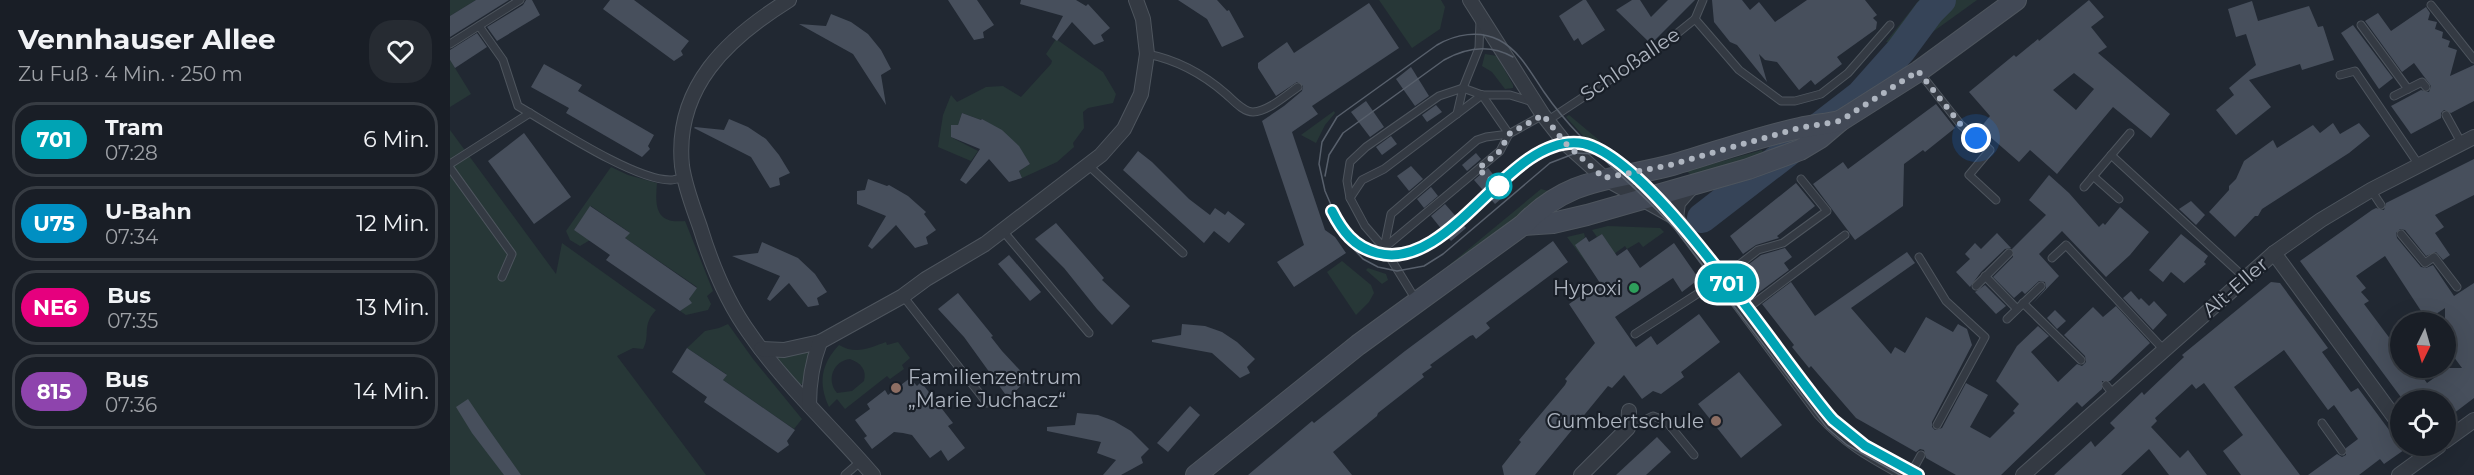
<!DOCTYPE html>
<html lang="de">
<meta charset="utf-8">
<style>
:root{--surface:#191e26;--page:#262b32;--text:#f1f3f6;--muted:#9fa2a7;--line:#373c43}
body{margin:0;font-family:Montserrat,sans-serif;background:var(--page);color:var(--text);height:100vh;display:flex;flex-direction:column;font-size:22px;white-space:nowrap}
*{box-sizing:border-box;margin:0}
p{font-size:20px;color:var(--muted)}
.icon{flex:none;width:33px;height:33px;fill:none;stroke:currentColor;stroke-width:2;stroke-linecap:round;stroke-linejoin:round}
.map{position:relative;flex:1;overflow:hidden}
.side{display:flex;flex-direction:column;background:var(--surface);width:450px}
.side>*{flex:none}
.badge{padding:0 12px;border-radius:20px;font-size:21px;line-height:39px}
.needle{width:39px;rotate:185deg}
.controls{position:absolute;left:1940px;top:312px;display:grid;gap:12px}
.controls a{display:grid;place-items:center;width:66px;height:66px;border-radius:50%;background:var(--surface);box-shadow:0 6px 24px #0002,0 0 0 2px var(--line);font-size:30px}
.you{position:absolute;width:30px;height:30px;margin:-15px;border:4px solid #fff;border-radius:50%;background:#1a73e8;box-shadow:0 0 0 9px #1a73e833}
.map>.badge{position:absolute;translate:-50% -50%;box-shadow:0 0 0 3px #fff}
.round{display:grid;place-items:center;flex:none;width:63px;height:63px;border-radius:24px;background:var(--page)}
.headline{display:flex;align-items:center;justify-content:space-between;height:102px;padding:0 18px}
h1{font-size:28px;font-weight:700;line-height:45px}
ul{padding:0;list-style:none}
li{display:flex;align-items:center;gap:18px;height:75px;margin:0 12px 9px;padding:0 6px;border:3px solid var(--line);border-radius:24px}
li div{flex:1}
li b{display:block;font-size:22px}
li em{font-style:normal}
li .badge{min-width:66px;font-weight:700;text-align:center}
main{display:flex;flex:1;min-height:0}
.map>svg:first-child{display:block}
</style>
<main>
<section class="side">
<div class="headline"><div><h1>Vennhauser Allee</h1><p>Zu Fuß · 4 Min. · 250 m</p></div><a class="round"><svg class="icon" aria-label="heart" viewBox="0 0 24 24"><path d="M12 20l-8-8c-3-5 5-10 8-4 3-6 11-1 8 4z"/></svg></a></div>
<ul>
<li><span class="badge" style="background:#00a3b4;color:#fff">701</span><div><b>Tram</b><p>07:28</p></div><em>6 Min.</em></li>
<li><span class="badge" style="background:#008fc2;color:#fff">U75</span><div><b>U-Bahn</b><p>07:34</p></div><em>12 Min.</em></li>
<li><span class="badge" style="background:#e6007e;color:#fff">NE6</span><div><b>Bus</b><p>07:35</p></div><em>13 Min.</em></li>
<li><span class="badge" style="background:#8e44ad;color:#fff">815</span><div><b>Bus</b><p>07:36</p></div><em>14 Min.</em></li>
</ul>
</section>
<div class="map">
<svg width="2024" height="475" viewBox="0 0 2024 475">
<rect width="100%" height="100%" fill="#212832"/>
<g fill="#273737" fill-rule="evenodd">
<path d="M0,0H26L0,16Z"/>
<path d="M929,0H991L995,7L990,29L962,48Z"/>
<path d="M1469,0H1527L1466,44L1436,42Z"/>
<path d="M606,39L653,72L666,94L663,103L638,108L633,112L634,128L623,143L624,147L607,162L572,178L569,171L580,164C567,143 553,131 532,119L531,120L512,113L508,125H501V137L528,151L521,161L488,147L493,115L501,95L507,102L536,87L553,86L571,97L601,64L602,61L596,54Z"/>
<path d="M1035,54L1047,56L1063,85V88L1055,89L1042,72L1032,66Z"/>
<path d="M0,60L21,94L0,107Z"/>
<path d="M884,111L885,113L875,125L866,143L851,135Z"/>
<path d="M1119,115L1150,141L1149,143L1136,139L1116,117Z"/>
<path d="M0,130L106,274L112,243L206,310C191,326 201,335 193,349L183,348L167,356L256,475H0Z"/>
<path d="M1312,150L1314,154L1243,177L1237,171Z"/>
<path d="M161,167L178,175L207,183C205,206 205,224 235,221L263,291L257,296L261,304L258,310L236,315L230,311L241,303L239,299L247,287L175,238L179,232L141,206L124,230L140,240L130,246L120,240L116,231Z"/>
<path d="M1091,189L1102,192L993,275L992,271Z"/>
<path d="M1158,226L1210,228L1214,232L1193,247L1189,242L1177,249L1175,246L1157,259L1160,247L1152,234L1147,237L1142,230Z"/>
<path d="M1134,233L1135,237L1131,241L1152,261L1141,269L1117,237Z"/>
<path d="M892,261L921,285L924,293L919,302L906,315L877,272Z"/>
<path d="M918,268L936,274L938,280L932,284L916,270Z"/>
<path d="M278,324L303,359L352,419L344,429L273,380L276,374L237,348L255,331L269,328Z"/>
<path d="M436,342L437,345L448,342L460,358L452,365L454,369L440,379L437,376L395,409L387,399L379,407C368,383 371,364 389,345C406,355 419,348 436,342ZM400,359C411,363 417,370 414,381L402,391L387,393C376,380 383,361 400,359Z"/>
<path d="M358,352C360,358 355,377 353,384H348L327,359V356Z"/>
</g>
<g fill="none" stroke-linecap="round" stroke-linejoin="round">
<path stroke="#364458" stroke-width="30" d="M1252,218L1411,95L1451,50L1479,12L1491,0"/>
</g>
<g fill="#474f5c" fill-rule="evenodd">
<path d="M26,0H59L0,37V16Z"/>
<path d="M76,0H82L90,15L47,41L37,27L73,5Z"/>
<path d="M160,0H184L239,41L231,51L233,55L224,61L153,9Z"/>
<path d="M498,0H527L544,25L533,32L534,38L524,40Z"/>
<path d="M571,0H626L636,6L638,4L660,28L651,35L654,41L644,45L622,22L607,41L602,37L613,16L570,4Z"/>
<path d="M728,0H767L777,11L779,10L794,37L772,47L757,19Z"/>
<path d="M1133,0H1136L1155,30L1132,45L1128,38L1124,41L1109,16Z"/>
<path d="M1182,0H1190L1201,17L1218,0H1245L1201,44L1166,10Z"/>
<path d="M1262,0H1292L1300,10L1309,2L1325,22L1357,0H1415L1427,15L1423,18L1427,22L1426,29L1387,57L1392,64L1365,85L1361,80L1349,90L1327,62L1315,60L1309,54L1317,82L1287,45L1280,42L1264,22Z"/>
<path d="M1639,0L1654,17L1641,27L1657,47L1648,53L1720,114L1701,138L1663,107L1607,174L1580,150L1569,162L1530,128L1540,116L1519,92L1564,55L1566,57L1588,39L1589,41ZM1624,73L1644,89L1626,110L1603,90Z"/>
<path d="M1802,1L1808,21L1859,6L1868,27L1873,26L1884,60L1852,70L1850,64L1799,80L1821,107L1786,135L1766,110L1784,95L1779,88L1806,65L1796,34L1786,37L1778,9Z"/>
<path d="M919,3L949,48L862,106L868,114L842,132L875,230L885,237L896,253L844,287L827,262L854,245L812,121L834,106L852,91L853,86L847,82L826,96L808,68V63L837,42L844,53Z"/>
<path d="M1976,7L1980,13L1978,20L1987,22L1985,29L1993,32L1992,38L2000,41L1998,47L2007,50L2000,76L2024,65V101L2001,113L1994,110L1991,113V118L1961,134L1941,106L1971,90L1979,92L1981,86L1964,63L1952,72L1915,21L1928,13L1941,31Z"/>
<path d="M381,14L401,22L418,34L431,50L441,69L431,75L436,105L403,54L349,24L376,26Z"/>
<path d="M1903,25L1943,78L1929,89L1891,33Z"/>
<path d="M27,33L37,47L5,68L0,60V50Z"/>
<path d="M94,64L132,85L128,91L204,135L198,146L200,149L192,157L116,113L119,108L81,87Z"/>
<path d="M961,67L979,96L965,106L946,79Z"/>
<path d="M916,101L934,127L920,137L901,112Z"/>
<path d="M1486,104L1505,128L1475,152L1473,150L1454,164L1453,206L1405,240L1363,184L1393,162L1398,169Z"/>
<path d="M986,105L992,112L977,122L972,115Z"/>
<path d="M512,113L531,120L532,119L552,130L569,146L580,164L569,171L572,178L559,182L539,159L516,184L510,180L530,149L501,137V125H508Z"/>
<path d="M279,119L298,127L316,139L329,155L340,173L329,178L330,185L320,188L301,157L244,128L245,127L274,130Z"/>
<path d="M1883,123L1890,134L1909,123L1920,136L1899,153L1812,209L1808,216H1805L1785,237L1759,212L1779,190V186L1786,179L1794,161L1823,140L1827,148L1863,125L1870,133Z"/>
<path d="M74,133L121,197L84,224L38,161Z"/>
<path d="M941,136L947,144L932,155L926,147Z"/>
<path d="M688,151L702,162L739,199L760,215L765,208L775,215L778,211L795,224L779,243L764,231L754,243L673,170Z"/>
<path d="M1026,153L1031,159L1017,171L1012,165Z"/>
<path d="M2024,159V195L1985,215L1994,227L1985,233L2000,255L1993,260L1986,252L1976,256L1955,230L1950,229L1946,233L1947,238L1971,267L1976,268L1983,265L2004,296L2024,283V398L1995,420V400H1953L1850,261L1922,210L1926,208L1934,210L1936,203ZM1935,256L1977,320L1995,308V345L2012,368H1998L1977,383L1966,368H1950V352L1914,304L1919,301L1911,292L1916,288L1906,276Z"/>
<path d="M961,166L973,179L959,191L947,176Z"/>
<path d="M1038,168L1058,193L1045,204L1024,180Z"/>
<path d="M1599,175L1619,193L1649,227L1653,223L1655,225L1670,207L1699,232L1680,255L1656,277L1612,231L1589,254L1609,276L1583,303L1596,288L1595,282L1589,281L1575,294L1572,291L1564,298L1543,277L1563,257L1562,249L1596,215L1579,200Z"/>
<path d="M418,179L437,186L439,185L458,196L476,212L474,214L486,230L476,237L478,244L465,248L446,225L422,249L418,246L436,216L407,204V191L415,190Z"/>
<path d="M1346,183L1365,206L1327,236L1329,238L1306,245L1293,254L1280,236Z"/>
<path d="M981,187L988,196L974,208L967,199Z"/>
<path d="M1741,201L1755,215L1746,225L1729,209Z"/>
<path d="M995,204L1016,228L1001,241L981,216Z"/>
<path d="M140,206L180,233L175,238L247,288L239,299L242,303L230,311L156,260L160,255L124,230Z"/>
<path d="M606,223L654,278L652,280L680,306L662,325L647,309L614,268L585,239Z"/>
<path d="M1547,233L1561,248L1555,249L1531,272L1520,287L1506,272L1520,259L1515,254L1525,243L1531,249Z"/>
<path d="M1152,234L1167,256L1177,249L1190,268L1224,243L1249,279L1232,292L1223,278L1165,317L1186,347L1201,336L1207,345L1249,314L1270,342L1231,372L1234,377L1211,394L1203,391L1192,399L1174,375L1162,388L1158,386L1085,475H1054L1052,466L1071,442L1069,440L1115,385L1117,381L1115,379L1145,343L1119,304L1150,283L1125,245L1136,237L1139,242Z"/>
<path d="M1731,234L1758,256L1754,262L1756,264L1734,283L1721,272L1713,282L1699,270Z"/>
<path d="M1103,241L1118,262L1036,323L1040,328L1026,339L1023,335L1020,336L980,365L982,367L972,374L974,377L928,413L927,416L883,452L902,475H798L862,421L864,423L955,351Z"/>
<path d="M312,242L348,258L365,274L377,292L367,298L369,305L358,307L339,283L320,301L317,299L330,276L282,256L308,253Z"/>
<path d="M1335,248L1342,257L1334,263L1339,270L1304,296L1287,273L1311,255Z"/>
<path d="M1457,252L1465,263L1401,308L1441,354L1445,347L1455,353L1476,317L1503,332L1508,324L1517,329L1522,345L1482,422V427L1485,430L1492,428L1516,383L1538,395L1520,427L1540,438L1565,413L1563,411L1569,404L1546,381L1567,346L1588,326L1599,336L1581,352L1608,382L1627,364L1632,366L1636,362L1635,356L1614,335L1643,307L1653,317L1666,306L1700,343L1660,381H1652V389L1632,407L1627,402L1551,475H1506L1476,458L1474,450L1470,449L1466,452L1406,418L1361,366L1359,368L1342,347L1344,345L1312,304L1341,282L1365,316Z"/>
<path d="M559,255L591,292L580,301L548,264Z"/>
<path d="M1821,282L1830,283L1878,348L1872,352L1901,392L1908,388L1954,450L1934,464L1930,459L1909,475H1858L1887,454L1892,457L1896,455V448L1908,439L1884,405L1878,410L1834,350L1784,387L1850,475H1791L1773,451L1793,435L1754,383L1746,389L1742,384L1705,418L1707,421L1701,427L1730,458L1738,450L1757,475H1719L1699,449L1671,475H1604L1641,441L1645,447L1665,428L1660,423L1692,392L1694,395L1734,357L1732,355Z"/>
<path d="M1535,285L1556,306L1546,314L1525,292Z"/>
<path d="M1681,291L1689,300L1691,298L1699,306L1704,301L1717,315L1703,330L1673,298Z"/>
<path d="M508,293L543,336L541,337L552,351L578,379L558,398L514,337L488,309Z"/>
<path d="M1605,310L1616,321L1607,329L1597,318Z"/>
<path d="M732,324L755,326L772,332L787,342L805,359L797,367L800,373L790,378L762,353L702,342V340L731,335Z"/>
<path d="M237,348L277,375L273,380L345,430L337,441L339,445L328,453L254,402L257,397L222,372Z"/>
<path d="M1289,372L1332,425L1291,458L1248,404Z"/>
<path d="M460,378L467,386L471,382L503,423L498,426L515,448L498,461L491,450L480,458L462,435L453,433L444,432L422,449L414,438L417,436L405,420L420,409L417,404L435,390L438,395Z"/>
<path d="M18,399L35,424L71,475H54L22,433L6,407Z"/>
<path d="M740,406L750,415L718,452L707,443Z"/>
<path d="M627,413L648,415L664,421L681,431L699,449L691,457L693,463L671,475H653L666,460L647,453L651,442L597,431V427L625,425Z"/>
<path d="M1207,437L1221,452L1196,475H1166Z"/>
</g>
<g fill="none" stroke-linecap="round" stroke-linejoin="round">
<defs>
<g id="service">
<path d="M1981,5L2024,59"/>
<path d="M1245,19L1289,70L1331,101H1345L1371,94L1398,73L1440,25"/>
<path d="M1911,25L1958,89"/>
<path d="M29,26L53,60L68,106C101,125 185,181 221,180C225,180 230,178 234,177"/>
<path d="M0,44L70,0"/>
<path d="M697,54C728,60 753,74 776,94C783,100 793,112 803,112C819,111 836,95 848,87"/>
<path d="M1470,73L1511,125L1540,150L1519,175L1546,200"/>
<path d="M1890,75L1905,71L1969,165"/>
<path d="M1032,95L1059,134"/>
<path d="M1944,96L1972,82L1976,87"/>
<path d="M1007,114L1013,88L1029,48L1030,21"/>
<path d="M1996,115L2012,144"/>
<path d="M1097,121L1214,44L1245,19L1253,0"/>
<path d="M1661,155L1795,278"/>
<path d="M0,164L80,113"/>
<path d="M638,165L733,253"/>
<path d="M0,168L62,254L52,277"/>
<path d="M1643,176L1669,199"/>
<path d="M1634,187L1680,133"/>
<path d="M1921,190L1931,205"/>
<path d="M900,198L912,180L934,169L1032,95"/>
<path d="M553,231L639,333"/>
<path d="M1951,234L1975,263L1984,257L2007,287"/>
<path d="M934,248L941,214L1027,140L1036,137L1059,134L1093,115"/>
<path d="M934,248L1050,151L1059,134"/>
<path d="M1469,257L1496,301L1535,337L1487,425"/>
<path d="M1602,258L1616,245L1714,350"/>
<path d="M1535,276L1567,309"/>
<path d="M1526,286L1559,253"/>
<path d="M453,296L537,403"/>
<path d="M966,300L934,248L915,226L900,198L897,181L900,162L916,147L989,96L1013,88L1032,95H1060L1083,102"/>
<path d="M1573,303L1631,360"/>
<path d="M1294,311L1395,235"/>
<path d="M1557,319L1591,286"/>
<path d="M1185,334L1272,278L1308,250L1333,243L1377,211L1351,179"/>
<path d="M1656,385L1664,395"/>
<path d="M1872,423L1892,451"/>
<path d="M1178,428L1203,416L1216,421L1244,455"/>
<path d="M395,475L411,461"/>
<path d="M1460,475L1471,455"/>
</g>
<g id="minor">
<path d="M339,0C278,38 224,87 232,166C235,187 243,207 250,227C261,263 278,304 300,334C335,385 383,428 423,475"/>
<path d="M1020,0L1093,115L1115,143L1154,178L1226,218L1371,413C1398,443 1424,456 1458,475"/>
<path d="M1226,218L1228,203L1242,187"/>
<path d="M1824,253L1950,425"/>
<path d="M311,349L334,350L370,342L453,296L476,279L535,244L651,155L674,129L691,94L697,54L693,19L686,0"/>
<path d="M359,405C359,382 362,363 370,342"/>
<path d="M1995,441L2024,420"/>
<path d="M1131,475L1178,428L1179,411"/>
<path d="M1573,475L1824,253L1871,220L1921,190L2024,137"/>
<path d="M1949,475L1989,446"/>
</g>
<g id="secondary">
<path d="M1073,225L1103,223L1137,215L1298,169L1350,150L1370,138L1390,121L1469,71L1566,0"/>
<path d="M746,475L908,345L1073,225C1120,176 1162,181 1222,165C1264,153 1307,137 1350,128C1363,125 1377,124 1390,121"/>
</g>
</defs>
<use href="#service" stroke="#4e555e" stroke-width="9"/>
<use href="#minor" stroke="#4e555e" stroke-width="16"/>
<use href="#secondary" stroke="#4e555e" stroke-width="22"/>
<use href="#service" stroke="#343a43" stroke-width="7"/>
<use href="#minor" stroke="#343a43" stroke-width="14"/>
<use href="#secondary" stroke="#424956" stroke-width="20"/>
<g stroke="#58606c" stroke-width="1.5">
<path d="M875,176L879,155L893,133L994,60C1017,47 1040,44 1063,57"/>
<path d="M900,238C926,261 958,259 985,240L1092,150L1115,143L1137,144"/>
<path d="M1254,253C1226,216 1192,169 1146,154L1126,153L1100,163L993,254L974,266L947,271L928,267L913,259L897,242L875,191L869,164L872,142L887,117L987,45C1006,34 1029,30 1049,40C1070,51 1081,73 1094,92C1131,146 1181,180 1225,229L1377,428L1397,445L1450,475"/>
<path d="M1367,401L1393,430L1425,452"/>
<path d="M1444,462L1468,475"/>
</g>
</g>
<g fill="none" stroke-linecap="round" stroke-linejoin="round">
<defs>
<path id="line" d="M882,211C892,231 904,247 927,253C1001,273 1057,136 1129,143C1197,149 1333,364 1383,420L1415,446L1468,475"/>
</defs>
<use href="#line" stroke="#fff" stroke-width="14"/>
<use href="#line" stroke="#00a3b4" stroke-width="9"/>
<path stroke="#aeb5c0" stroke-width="6" stroke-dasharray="0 10.8" d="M1049,186L1028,169L1050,151L1059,134L1093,115L1115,143L1154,178L1220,165L1349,128L1390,121L1468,71L1511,125L1526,138"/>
</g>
<circle fill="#fff" stroke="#00a3b4" stroke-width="3" cx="1049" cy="186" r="12"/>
<circle fill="#2e9e5b" stroke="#191f28" stroke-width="2" cx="1184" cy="288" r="6"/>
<g fill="#8d6e63" stroke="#191f28" stroke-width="2">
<circle cx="446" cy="388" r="6"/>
<circle cx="1266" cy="421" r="6"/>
</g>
<g text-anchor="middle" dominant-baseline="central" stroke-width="4.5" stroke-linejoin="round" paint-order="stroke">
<g font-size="20" fill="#aeb5c0" stroke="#191f28">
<text transform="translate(1180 64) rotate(-34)">Schloßallee</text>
<text transform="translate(1785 287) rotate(-41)">Alt-Eller</text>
</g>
<g font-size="20" fill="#aeb5c0" stroke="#191f28" text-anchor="end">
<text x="1172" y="288">Hypoxi</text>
<text x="458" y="377" text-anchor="start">Familienzentrum<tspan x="458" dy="23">„Marie Juchacz“</tspan></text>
<text x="1254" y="421">Gumbertschule</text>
</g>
</g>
</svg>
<div class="controls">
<a><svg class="needle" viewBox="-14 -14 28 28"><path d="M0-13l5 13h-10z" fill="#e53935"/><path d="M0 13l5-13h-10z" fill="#9fa2a7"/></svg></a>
<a><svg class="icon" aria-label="locate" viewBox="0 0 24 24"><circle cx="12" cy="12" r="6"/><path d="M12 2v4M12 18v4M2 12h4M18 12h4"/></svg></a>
</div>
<div class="you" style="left:1526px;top:138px"></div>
<b class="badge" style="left:1277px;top:283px;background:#00a3b4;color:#fff">701</b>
</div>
</main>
